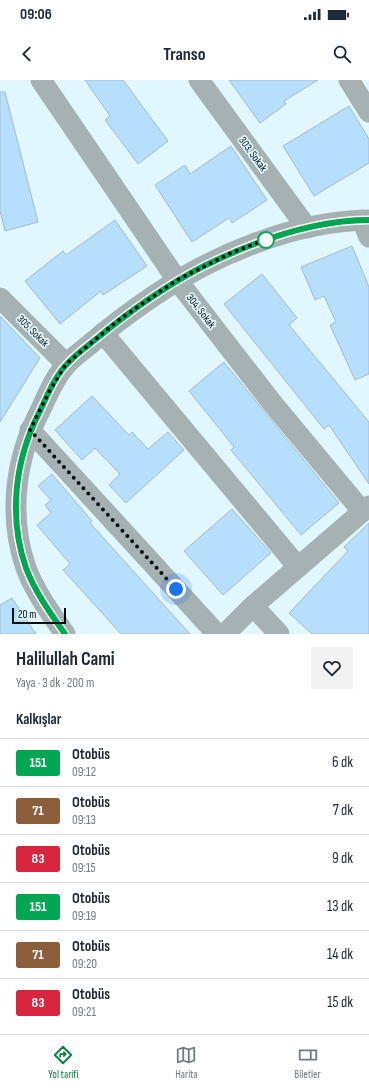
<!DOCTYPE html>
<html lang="tr">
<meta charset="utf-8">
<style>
:root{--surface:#fff;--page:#f2f2f3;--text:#1f2937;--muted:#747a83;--line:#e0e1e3;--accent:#0b8043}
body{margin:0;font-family:"Sofia Sans Condensed",sans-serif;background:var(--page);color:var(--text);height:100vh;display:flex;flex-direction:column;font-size:15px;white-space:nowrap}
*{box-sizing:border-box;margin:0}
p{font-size:13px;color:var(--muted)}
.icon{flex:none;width:22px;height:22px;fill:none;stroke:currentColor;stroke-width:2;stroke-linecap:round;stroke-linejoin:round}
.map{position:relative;height:554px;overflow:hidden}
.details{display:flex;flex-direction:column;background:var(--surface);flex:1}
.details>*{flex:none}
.badge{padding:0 8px;border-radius:3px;font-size:14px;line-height:26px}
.scale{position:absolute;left:12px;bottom:10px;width:54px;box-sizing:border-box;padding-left:4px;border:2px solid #061013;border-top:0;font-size:11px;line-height:14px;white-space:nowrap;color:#061013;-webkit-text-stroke:3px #e0f7ff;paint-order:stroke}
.you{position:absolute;width:20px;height:20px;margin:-10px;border:3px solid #fff;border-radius:50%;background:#1a73e8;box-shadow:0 0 0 6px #1a73e833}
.map>.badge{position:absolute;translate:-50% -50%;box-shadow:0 0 0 2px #fff}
h2{padding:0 16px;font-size:15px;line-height:36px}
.round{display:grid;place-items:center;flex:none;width:42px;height:42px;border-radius:0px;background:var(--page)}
.summary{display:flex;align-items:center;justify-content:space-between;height:68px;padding:0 16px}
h1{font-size:19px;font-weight:700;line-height:30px}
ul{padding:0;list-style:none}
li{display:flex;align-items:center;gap:12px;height:48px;padding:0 16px;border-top:1px solid var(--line)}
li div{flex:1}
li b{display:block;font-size:15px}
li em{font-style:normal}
li .badge{min-width:44px;font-weight:700;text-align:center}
.status{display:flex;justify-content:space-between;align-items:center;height:28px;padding:0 20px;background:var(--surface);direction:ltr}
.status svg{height:11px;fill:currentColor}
header{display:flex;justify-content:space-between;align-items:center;height:52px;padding:0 16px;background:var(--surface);font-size:18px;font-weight:700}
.dock{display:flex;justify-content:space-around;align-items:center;height:56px;border-top:1px solid var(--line);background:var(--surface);font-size:11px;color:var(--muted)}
.dock a{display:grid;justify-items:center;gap:2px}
.dock .active{color:var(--accent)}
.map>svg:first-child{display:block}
</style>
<div class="status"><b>09:06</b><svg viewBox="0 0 49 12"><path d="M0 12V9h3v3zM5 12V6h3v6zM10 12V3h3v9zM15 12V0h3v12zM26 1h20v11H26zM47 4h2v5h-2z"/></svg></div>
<header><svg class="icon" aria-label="back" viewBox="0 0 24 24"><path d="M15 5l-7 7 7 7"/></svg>Transo<svg class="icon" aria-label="search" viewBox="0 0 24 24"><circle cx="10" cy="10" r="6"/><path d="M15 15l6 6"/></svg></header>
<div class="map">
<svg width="369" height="554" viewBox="0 0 369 554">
<rect width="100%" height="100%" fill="#e0f7ff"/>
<g fill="#b6defd" stroke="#a5baca">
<path d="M85,0H123L168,61L138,84L105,40L110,36Z"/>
<path d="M229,0H318L284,21L286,24L260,43Z"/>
<path d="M0,12H5L38,142L5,151L0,131Z"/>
<path d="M349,26L369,59V83L314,116L283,66Z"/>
<path d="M231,66L267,120L232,143L229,138L192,162L155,105L185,85L190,94Z"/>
<path d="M115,140L147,186L103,215L101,211L60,244L25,201L63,171L66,175Z"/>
<path d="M352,166L369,207V294L355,300L330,245L336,242L324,216L315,220L301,187Z"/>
<path d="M262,194L297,238L289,245L369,342V404L329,345L324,349L224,224Z"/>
<path d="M0,236L40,278L0,342Z"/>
<path d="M224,282L339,423L301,455L231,370L234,367L189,311Z"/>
<path d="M92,316L129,355L132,352L148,369L168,352L184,370L126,423L109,405L120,394L95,368L82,380L55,350Z"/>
<path d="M52,394L92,441L90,443L190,554H121L63,490L70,484L37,445L51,433L45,425L51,420L38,406Z"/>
<path d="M232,429L271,473L223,515L184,471Z"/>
<path d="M369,443V554H312L289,533L348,471L344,467Z"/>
<path d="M12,518L36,554H0V525Z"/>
</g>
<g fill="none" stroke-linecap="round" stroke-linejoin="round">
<g stroke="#a5b1b2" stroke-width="21">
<path d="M41,0L177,200L273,324L362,431"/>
<path d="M199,0L307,148"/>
<path d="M349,0L369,32"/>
<path d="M362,140L369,157"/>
<path d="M0,218L66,284"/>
<path d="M103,253L298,487"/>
<path d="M30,350L217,554"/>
<path d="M253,526L279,554"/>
<path d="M65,554C51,534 35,512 26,488C8,436 15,379 40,331C47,316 55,296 67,284C73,277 82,271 89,265C109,248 130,232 152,217C213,175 294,141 369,140"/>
<path d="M225,554L253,526L369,426"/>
</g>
</g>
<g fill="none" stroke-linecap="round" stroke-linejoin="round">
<defs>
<path id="line" d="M65,554C51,534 35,512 26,488C8,436 15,379 40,331C47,316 55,296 67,284C75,275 86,267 96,259C130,231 165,206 204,186C255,161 312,140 369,140"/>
</defs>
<use href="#line" stroke="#fff" stroke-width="9"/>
<use href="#line" stroke="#00a651" stroke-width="6"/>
<path stroke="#061013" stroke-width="4" stroke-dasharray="0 7.2" d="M176,509L30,350L49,312L66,284L120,239L177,200L231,173L270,158L266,160"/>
</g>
<circle fill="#fff" stroke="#00a651" stroke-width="2" cx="266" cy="160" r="8"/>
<g text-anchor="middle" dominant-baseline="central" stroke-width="3.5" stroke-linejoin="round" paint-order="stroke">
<g font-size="11" fill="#061013" stroke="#e0f7ff">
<text transform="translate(253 74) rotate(54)">303. Sokak</text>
<text transform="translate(201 231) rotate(52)">304. Sokak</text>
<text transform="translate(33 251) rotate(45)">305. Sokak</text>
</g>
</g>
</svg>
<div class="scale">20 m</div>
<div class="you" style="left:176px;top:509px"></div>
</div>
<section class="details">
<div class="summary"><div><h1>Halilullah Cami</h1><p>Yaya · 3 dk · 200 m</p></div><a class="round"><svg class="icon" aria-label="heart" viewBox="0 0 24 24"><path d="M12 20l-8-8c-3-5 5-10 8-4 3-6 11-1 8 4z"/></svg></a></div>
<h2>Kalkışlar</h2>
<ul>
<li><span class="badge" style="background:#00a651;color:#fff">151</span><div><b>Otobüs</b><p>09:12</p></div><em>6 dk</em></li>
<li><span class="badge" style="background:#8b5e3c;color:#fff">71</span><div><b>Otobüs</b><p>09:13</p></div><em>7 dk</em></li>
<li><span class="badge" style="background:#d7263d;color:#fff">83</span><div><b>Otobüs</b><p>09:15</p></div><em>9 dk</em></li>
<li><span class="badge" style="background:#00a651;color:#fff">151</span><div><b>Otobüs</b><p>09:19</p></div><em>13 dk</em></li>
<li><span class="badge" style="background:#8b5e3c;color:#fff">71</span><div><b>Otobüs</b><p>09:20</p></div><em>14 dk</em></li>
<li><span class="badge" style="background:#d7263d;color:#fff">83</span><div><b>Otobüs</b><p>09:21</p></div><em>15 dk</em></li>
</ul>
</section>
<nav class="dock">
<a class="active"><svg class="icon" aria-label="directions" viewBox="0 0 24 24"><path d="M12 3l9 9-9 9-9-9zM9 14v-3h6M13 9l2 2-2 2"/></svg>Yol tarifi</a>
<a><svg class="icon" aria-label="map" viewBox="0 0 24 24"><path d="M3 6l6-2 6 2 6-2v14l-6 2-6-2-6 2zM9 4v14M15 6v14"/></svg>Harita</a>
<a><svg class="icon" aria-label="tickets" viewBox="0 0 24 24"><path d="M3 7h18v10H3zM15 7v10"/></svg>Biletler</a>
</nav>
